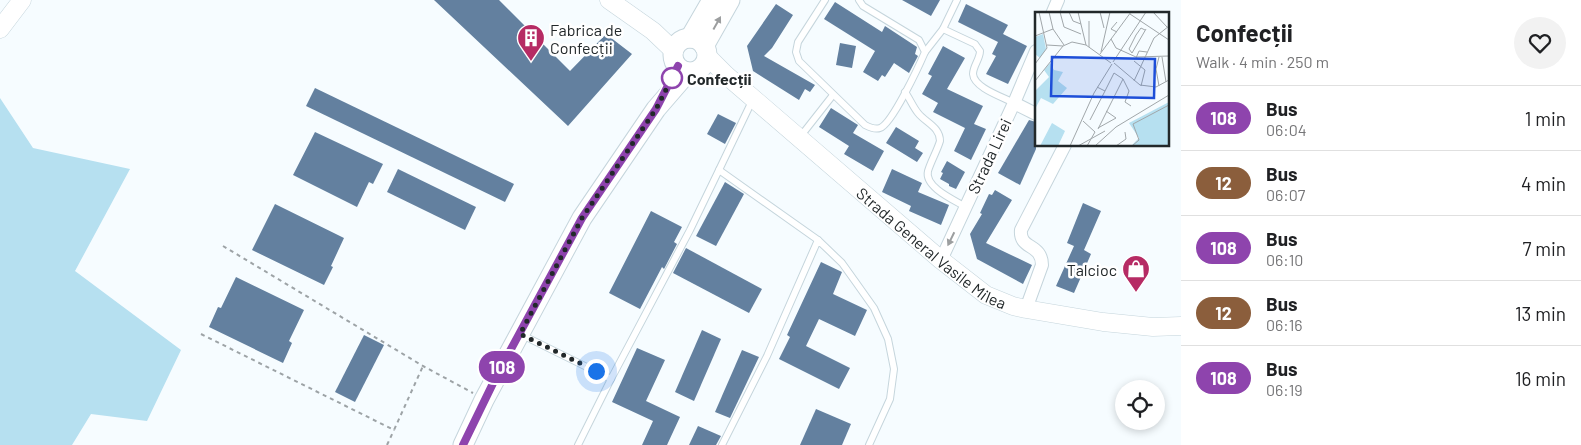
<!DOCTYPE html>
<meta charset="utf-8">
<style>
:root{--surface:#fff;--page:#f2f2f2;--text:#202124;--muted:#757577;--line:#e0e0e0}
body{margin:0;font-family:Barlow,sans-serif;background:var(--page);color:var(--text);height:100vh;display:flex;flex-direction:column;font-size:19px;white-space:nowrap}
*{box-sizing:border-box;margin:0}
p{font-size:16px;color:var(--muted)}
.icon{flex:none;width:28px;height:28px;fill:none;stroke:currentColor;stroke-width:2;stroke-linecap:round;stroke-linejoin:round}
.map{position:relative;flex:1;overflow:hidden}
.side{display:flex;flex-direction:column;background:var(--surface);width:400px}
.side>*{flex:none}
.badge{padding:0 10px;border-radius:16px;font-size:18px;line-height:32px}
.tools{position:absolute;left:1115px;top:380px;display:grid;gap:10px}
.tools a{display:grid;place-items:center;width:50px;height:50px;border-radius:50%;background:var(--surface);box-shadow:0 2px 8px #0003;font-size:25px}
.you{position:absolute;width:25px;height:25px;margin:-12px;border:4px solid #fff;border-radius:50%;background:#1a73e8;box-shadow:0 0 0 8px #1a73e833}
.map>.badge{position:absolute;translate:-50% -50%;box-shadow:0 0 0 2px #fff}
.round{display:grid;place-items:center;flex:none;width:52px;height:52px;border-radius:26px;background:var(--page)}
.headline{display:flex;align-items:center;justify-content:space-between;height:85px;padding:0 15px}
h1{font-size:24px;font-weight:700;line-height:38px}
ul{padding:0;list-style:none}
li{display:flex;align-items:center;gap:15px;height:65px;padding:0 15px;border-top:1px solid var(--line)}
li div{flex:1}
li b{display:block;font-size:19px}
li em{font-style:normal}
li .badge{min-width:55px;font-weight:700;text-align:center}
main{display:flex;flex:1;min-height:0}
.map>svg:first-child{display:block}
</style>
<main>
<div class="map">
<svg width="1181" height="445" viewBox="0 0 1181 445">
<rect width="100%" height="100%" fill="#f6fcff"/>
<path fill="#b6e0f0" d="M0,98L33,148L130,169L75,271L181,350L147,421L91,414L72,445H0Z"/>
<g fill="#63809f">
<path d="M434,0H499L570,71L606,34L632,54L568,126Z"/>
<path d="M902,0H940L931,16Z"/>
<path d="M835,2L882,32L885,26L917,47L915,54L918,56L909,73L894,63L885,77L882,75L878,81L863,72L875,51L824,19Z"/>
<path d="M776,4L793,15L772,48L764,56L815,85L810,92L805,89L799,100L753,71L747,46Z"/>
<path d="M966,4L1008,25L1003,34L1027,46L1008,84L986,74L996,56L992,54L998,42L958,22Z"/>
<path d="M840,43L856,46L852,68L836,65Z"/>
<path d="M943,46L965,58L947,89L983,106L974,124L986,129L971,160L954,151L965,128L933,112L938,103L922,94L932,76L928,74Z"/>
<path d="M315,88L514,184L505,202L306,106Z"/>
<path d="M831,108L858,125L853,133L884,151L873,171L844,154L849,146L819,127Z"/>
<path d="M718,114L736,123L725,144L707,134Z"/>
<path d="M1029,120L1036,122V149L1020,185L998,173Z"/>
<path d="M896,127L919,141L915,148L923,153L917,162L886,143Z"/>
<path d="M315,132L383,164L373,184L369,182L357,207L293,175Z"/>
<path d="M947,161L965,172L956,189L949,186V184L940,179L943,173L941,172Z"/>
<path d="M398,169L476,207L465,230L387,192Z"/>
<path d="M892,169L922,183L918,192L949,205L941,225L909,211L911,206L882,192Z"/>
<path d="M725,182L744,194L716,246L696,236Z"/>
<path d="M995,190L1012,200L986,243L1032,265L1023,284L977,259L970,234L982,214L980,213L989,194L992,195Z"/>
<path d="M1083,203L1101,211L1084,250L1091,254L1074,293L1056,286L1074,246L1067,243Z"/>
<path d="M275,204L344,238L331,266L333,267L324,285L252,250Z"/>
<path d="M651,211L682,227L674,242L677,244L664,269L662,267L640,309L609,293Z"/>
<path d="M686,248L762,289L749,313L673,273Z"/>
<path d="M821,262L842,272L833,294L867,310L855,336L819,319L806,346L850,368L839,389L779,359L790,337L787,335Z"/>
<path d="M236,277L304,310L289,341L292,343L283,363L209,327L218,307L221,308Z"/>
<path d="M702,330L721,339L694,401L675,392Z"/>
<path d="M364,335L384,345L355,402L335,392Z"/>
<path d="M637,348L665,360L646,401L680,417L667,445H642L653,421L612,402Z"/>
<path d="M742,350L759,357L730,418L715,412Z"/>
<path d="M816,409L851,424L842,445H800Z"/>
<path d="M698,426L721,436L716,445H689Z"/>
</g>
<g fill="none" stroke-linecap="round" stroke-linejoin="round">
<defs>
<g id="service">
<path d="M825,0L798,42L796,52L799,61L865,125C869,127 875,130 880,128C892,124 919,66 925,52L919,40L863,6L859,0"/>
<path d="M943,29L975,44L980,51C980,59 973,66 973,74C974,88 1003,97 1014,103"/>
<path d="M925,52L943,29L957,0"/>
<path d="M905,92C910,99 913,107 918,113C926,123 940,127 940,141C937,151 931,161 928,171C924,187 954,200 966,207"/>
<path d="M800,137L833,95"/>
<path d="M719,170L753,99"/>
<path d="M522,335L611,379L690,230L719,170L818,240"/>
<path d="M578,445L611,379"/>
<path d="M722,445L767,356L818,240L842,263L857,284L874,308L888,339L894,369L890,399L869,445"/>
</g>
<g id="minor">
<path d="M1052,14L1058,0"/>
<path d="M1014,103L1036,114"/>
<path d="M941,260L1014,103L1036,51"/>
<path d="M1026,309L1042,265C1042,243 1019,250 1021,230L1065,145"/>
</g>
<g id="secondary">
<path d="M609,0L653,31L674,51"/>
<path d="M0,29L22,0"/>
<path id="s1" d="M707,56L726,75L941,260L986,295L1013,306L1026,309L1103,322L1153,327L1181,326"/>
</g>
<g id="primary">
<path d="M690,38L712,0"/>
<circle cx="690" cy="55" r="17"/>
<path d="M704,46L730,0"/>
<path d="M463,445L484,400L582,218L656,109L688,72"/>
</g>
</defs>
<use href="#service" stroke="#c5d5dc" stroke-width="8"/>
<use href="#minor" stroke="#c5d5dc" stroke-width="14"/>
<use href="#secondary" stroke="#c5d5dc" stroke-width="19"/>
<use href="#primary" stroke="#c5d5dc" stroke-width="21"/>
<g stroke="#9da3a6" stroke-width="2" stroke-dasharray="4 4" stroke-linecap="butt">
<path d="M223,246L423,366L473,393"/>
<path d="M201,334L394,430L423,366"/>
<path d="M387,445L394,430"/>
</g>
<use href="#service" stroke="#fff" stroke-width="6"/>
<use href="#minor" stroke="#fff" stroke-width="12"/>
<use href="#secondary" stroke="#fff" stroke-width="18"/>
<use href="#primary" stroke="#fff" stroke-width="19"/>
</g>
<defs><path id="oneway-solid" d="M-6-.8H1V-3.2L6.5 0L1 3.2V.8H-6Z" transform="scale(1.25)"/></defs>
<g fill="#9c9e9f">
<use href="#oneway-solid" transform="translate(717 23) rotate(-61)"/>
<use href="#oneway-solid" transform="translate(951 239) rotate(116)"/>
</g>
<g fill="none" stroke-linecap="round" stroke-linejoin="round">
<defs>
<path id="line" d="M463,445L498,373L582,218L656,109L678,66"/>
</defs>
<use href="#line" stroke="#fff" stroke-width="11"/>
<use href="#line" stroke="#8e44ad" stroke-width="8"/>
<path stroke="#22282a" stroke-width="5" stroke-dasharray="0 9" d="M596,371L520,334L582,218L656,109L672,78"/>
</g>
<defs>
<symbol id="building-pin" viewBox="-11 -11 22 30"><path d="M0 17L-7.5 6A9.5 9.5 0 1 1 7.5 6Z" fill="#b62b64" stroke="#fff"/><path d="M-4-6H4V6H1V3H-1V6H-4ZM-2.5-4.3h1.7v1.8h-1.7ZM.8-4.3h1.7v1.8H.8ZM-2.5-1h1.7V.8h-1.7ZM.8-1h1.7V.8H.8Z" fill="#fff"/></symbol>
<symbol id="shop-pin" viewBox="-11 -11 22 30"><path d="M0 17L-7.5 6A9.5 9.5 0 1 1 7.5 6Z" fill="#b62b64" stroke="#fff"/><path d="M-5-2.5h2.3a2.7 3.5 0 0 1 5.4 0H5L5.5 6h-11ZM-1.5-2.5h3a1.5 2.3 0 0 0-3 0Z" fill="#fff"/></symbol>
</defs>
<g fill-rule="evenodd">
<use href="#building-pin" x="515" y="22" width="32" height="43"/>
<use href="#shop-pin" x="1120" y="253" width="32" height="43"/>
</g>
<circle fill="#fff" stroke="#8e44ad" stroke-width="2.5" cx="672" cy="78" r="10"/>
<g text-anchor="middle" dominant-baseline="central" stroke-width="5" stroke-linejoin="round" paint-order="stroke">
<g font-size="16" fill="#22282a" stroke="#fff" text-anchor="start">
<text x="550" y="29">Fabrica de<tspan x="550" dy="18">Confecții</tspan></text>
<text x="1117" y="269" text-anchor="end">Talcioc</text>
</g>
<g font-size="16" font-weight="bold" fill="#22282a" stroke="#fff" text-anchor="start">
<text x="687" y="78">Confecții</text>
</g>
<g font-size="16" fill="#22282a" stroke="#fff">
<text transform="translate(989 156) rotate(-65)">Strada Lirei</text>
<text stroke="none"><textPath href="#s1" startOffset="296">Strada General Vasile Milea</textPath></text>
</g>
</g>
<g transform="translate(1035 12)">
<rect width="134" height="134" fill="#f6fcff"/>
<path d="M8,22L11,37L5,46L0,42V25ZM15,51L19,58L28,60L23,69L32,76L18,92L6,86L0,97V79L14,65L9,58ZM134,90V134H96L104,126L94,111ZM17,111L30,119L23,134H5Z" fill="#b6e0f0"/>
<path fill="none" stroke="#a1a7aa" stroke-width="1" d="M14,0L18,17L29,33M25,0L29,15L46,22M34,0L38,9L46,12M43,0L51,33M65,0L69,16M118,0L132,15M95,2L134,28M82,20L76,17L82,10M0,24L18,17M76,27L81,36L101,45L134,44M12,33L28,34M54,35V9M66,40L75,0M97,41L94,37L101,23L106,16L110,18M97,41L111,17M65,42L96,0M127,45L131,70M101,46L104,39L112,40M99,49L110,58L106,74M78,50L111,0M79,51L105,73L121,75L134,68M0,52L12,36L4,0M0,69L28,34L37,30L51,33L76,51M99,69L119,26L134,14M124,74L121,57L124,45M62,75L70,79L79,61L88,67M55,108L70,79M48,109L60,120L52,134M63,116L81,106L71,99M63,117L88,67L94,79L90,90L96,94M35,134L59,81L77,52M43,134L70,119M60,134L81,115L134,83M81,134L91,127L90,120M97,134L104,128L98,112L134,93"/>
<path fill="#1d4ed8" fill-opacity="0.15" stroke="#1d4ed8" stroke-width="2.5" d="M17,45L120,47L119,86L16,84Z"/>
<rect width="134" height="134" fill="none" stroke="#22282a" stroke-width="2.5"/>
</g>
</svg>
<div class="tools">
<a><svg class="icon" aria-label="locate" viewBox="0 0 24 24"><circle cx="12" cy="12" r="6"/><path d="M12 2v4M12 18v4M2 12h4M18 12h4"/></svg></a>
</div>
<div class="you" style="left:596px;top:371px"></div>
<b class="badge" style="left:502px;top:367px;background:#8e44ad;color:#fff">108</b>
</div>
<section class="side">
<div class="headline"><div><h1>Confecții</h1><p>Walk · 4 min · 250 m</p></div><a class="round"><svg class="icon" aria-label="heart" viewBox="0 0 24 24"><path d="M12 20l-8-8c-3-5 5-10 8-4 3-6 11-1 8 4z"/></svg></a></div>
<ul>
<li><span class="badge" style="background:#8e44ad;color:#fff">108</span><div><b>Bus</b><p>06:04</p></div><em>1 min</em></li>
<li><span class="badge" style="background:#8b5e3c;color:#fff">12</span><div><b>Bus</b><p>06:07</p></div><em>4 min</em></li>
<li><span class="badge" style="background:#8e44ad;color:#fff">108</span><div><b>Bus</b><p>06:10</p></div><em>7 min</em></li>
<li><span class="badge" style="background:#8b5e3c;color:#fff">12</span><div><b>Bus</b><p>06:16</p></div><em>13 min</em></li>
<li><span class="badge" style="background:#8e44ad;color:#fff">108</span><div><b>Bus</b><p>06:19</p></div><em>16 min</em></li>
</ul>
</section>
</main>
